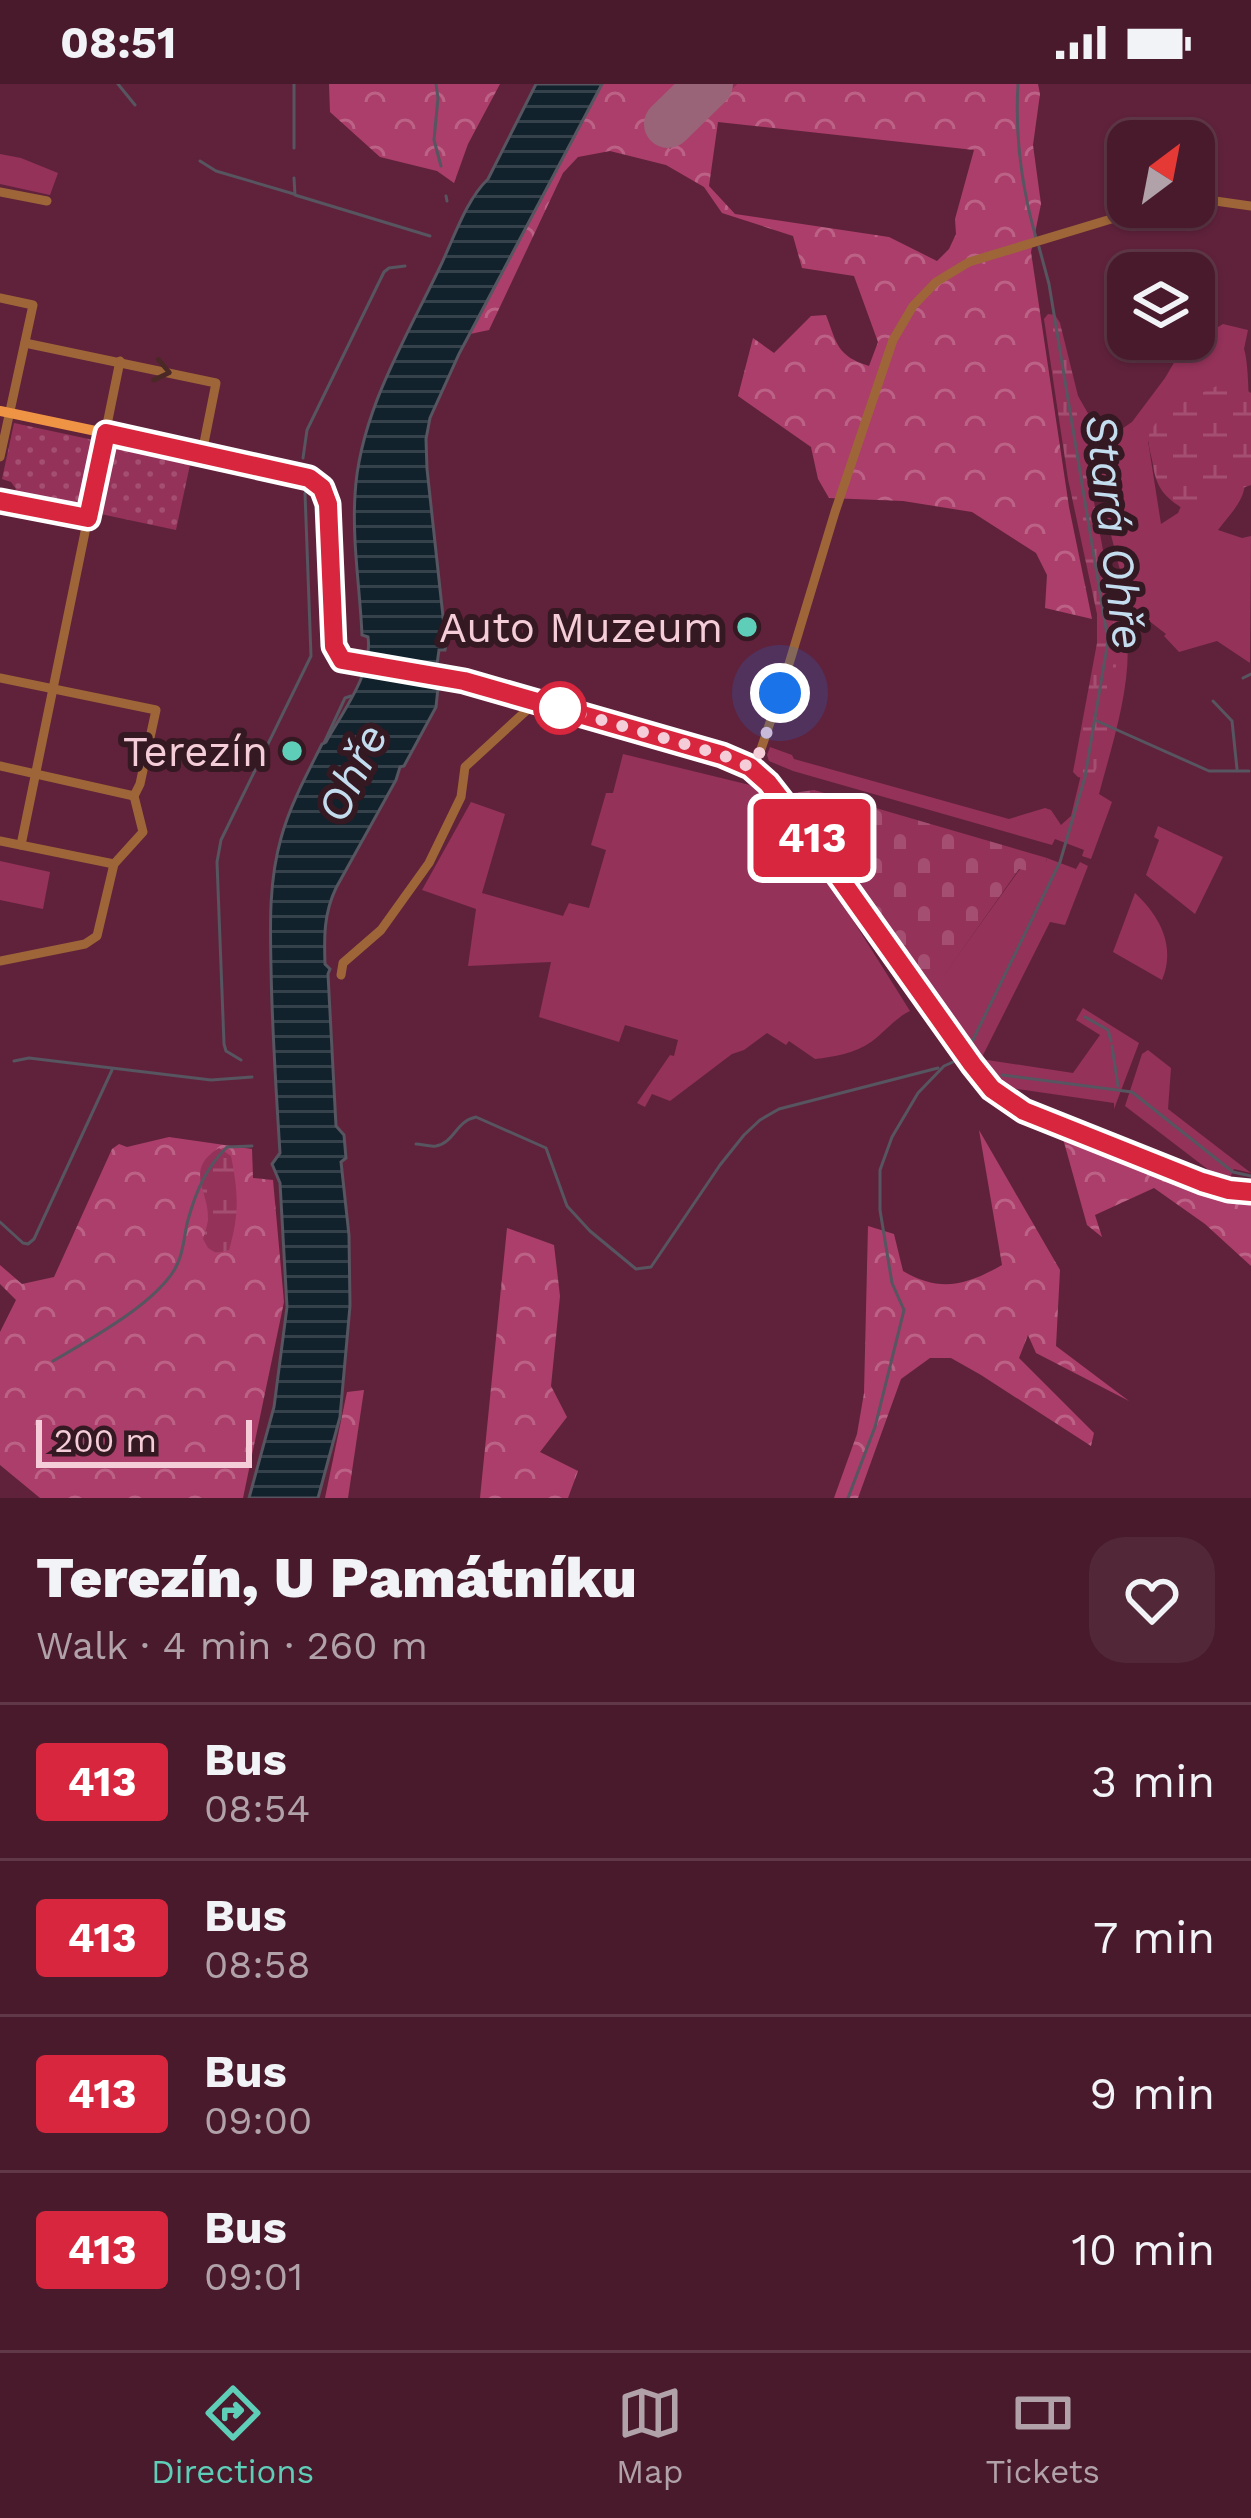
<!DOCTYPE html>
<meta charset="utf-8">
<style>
:root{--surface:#481a2c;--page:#522738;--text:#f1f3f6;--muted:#b1a1a9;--line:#603848;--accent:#5eceb8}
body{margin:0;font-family:"Work Sans",sans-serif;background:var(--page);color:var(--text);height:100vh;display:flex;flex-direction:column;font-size:45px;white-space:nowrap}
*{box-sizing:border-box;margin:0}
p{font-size:39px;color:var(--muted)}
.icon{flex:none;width:66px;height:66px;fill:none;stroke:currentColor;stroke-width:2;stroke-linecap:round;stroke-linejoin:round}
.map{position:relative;height:1414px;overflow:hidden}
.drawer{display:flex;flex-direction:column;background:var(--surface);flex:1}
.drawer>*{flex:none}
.badge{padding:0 24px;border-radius:9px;font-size:42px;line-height:78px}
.needle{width:78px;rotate:32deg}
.fabs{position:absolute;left:1107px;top:36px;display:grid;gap:24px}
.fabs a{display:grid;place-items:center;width:108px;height:108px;border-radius:24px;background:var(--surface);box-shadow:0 3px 9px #0004,0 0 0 3px var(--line);font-size:60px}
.scale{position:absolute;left:36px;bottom:30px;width:216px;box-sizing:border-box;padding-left:12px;border:6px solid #f4cdd8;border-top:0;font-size:33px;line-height:42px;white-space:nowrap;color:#f4cdd8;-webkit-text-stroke:9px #341822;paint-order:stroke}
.you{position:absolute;width:60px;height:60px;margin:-30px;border:9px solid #fff;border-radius:50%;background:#1a73e8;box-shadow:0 0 0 18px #1a73e833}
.map>.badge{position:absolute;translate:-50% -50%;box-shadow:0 0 0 6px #fff}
.round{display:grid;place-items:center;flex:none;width:126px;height:126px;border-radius:36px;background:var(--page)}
.head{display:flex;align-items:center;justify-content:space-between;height:204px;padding:0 36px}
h1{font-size:57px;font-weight:800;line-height:90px}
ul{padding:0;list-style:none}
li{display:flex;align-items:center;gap:36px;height:156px;padding:0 36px;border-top:3px solid var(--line)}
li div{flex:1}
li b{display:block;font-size:45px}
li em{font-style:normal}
li .badge{min-width:132px;font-weight:700;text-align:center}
.status{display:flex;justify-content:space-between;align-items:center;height:84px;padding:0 60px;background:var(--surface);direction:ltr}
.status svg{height:33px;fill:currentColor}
.tabs{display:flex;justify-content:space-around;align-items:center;height:168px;border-top:3px solid var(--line);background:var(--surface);font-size:33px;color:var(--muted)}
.tabs a{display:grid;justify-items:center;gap:6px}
.tabs .current{color:var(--accent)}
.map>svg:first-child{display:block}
</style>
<div class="status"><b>08:51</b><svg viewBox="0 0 49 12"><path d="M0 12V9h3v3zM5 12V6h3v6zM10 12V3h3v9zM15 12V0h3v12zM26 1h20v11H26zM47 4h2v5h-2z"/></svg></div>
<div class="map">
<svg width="1251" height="1414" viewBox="0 0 1251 1414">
<defs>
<pattern id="forest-crowns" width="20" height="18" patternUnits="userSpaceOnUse" patternTransform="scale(3)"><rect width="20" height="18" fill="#ac3e6b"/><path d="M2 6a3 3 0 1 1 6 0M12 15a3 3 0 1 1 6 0" fill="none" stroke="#bc6286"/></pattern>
<pattern id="wetland-marsh" width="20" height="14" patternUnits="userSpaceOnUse" patternTransform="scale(3)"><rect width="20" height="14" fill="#94325a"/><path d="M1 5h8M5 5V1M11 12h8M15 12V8" fill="none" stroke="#a44e71"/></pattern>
<pattern id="cemetery-stones" width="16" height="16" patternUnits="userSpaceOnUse" patternTransform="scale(3)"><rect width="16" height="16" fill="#94325a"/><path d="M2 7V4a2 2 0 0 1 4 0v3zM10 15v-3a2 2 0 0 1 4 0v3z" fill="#a44e71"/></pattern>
<pattern id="park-dots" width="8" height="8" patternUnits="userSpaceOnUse" patternTransform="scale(3)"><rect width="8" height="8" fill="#94325a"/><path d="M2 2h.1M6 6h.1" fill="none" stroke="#a44e71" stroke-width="1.8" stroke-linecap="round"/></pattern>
<pattern id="water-rules" width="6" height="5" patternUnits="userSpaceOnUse" patternTransform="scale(3)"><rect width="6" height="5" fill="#12222d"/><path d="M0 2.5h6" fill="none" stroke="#35414b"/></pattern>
</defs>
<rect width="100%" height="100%" fill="#60223b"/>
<g fill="#94325a" fill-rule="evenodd">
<path d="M685,0H737L670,66L646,39Z"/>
<path d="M0,70L21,74L58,89L50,111L0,100Z"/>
<path d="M1223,240L1248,246L1244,265C1251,285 1250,379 1244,406C1241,420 1227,434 1218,446L1242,454L1251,452L1250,579L1217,557L1179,568L1164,552L1166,550L1122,516L1125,506L1109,443L1098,366L1101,359L1132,338L1165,294L1182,265ZM1148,357L1193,396L1178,429L1161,440Z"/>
<path d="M1123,527C1138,585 1114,653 1099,710L1112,718L1091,775L1082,772L1084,766L1055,755L1052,761L793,687L769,677L767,671L770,663L792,671L794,675L1009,735L1045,724L1051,726L1061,741L1071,732L1093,641L1102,532Z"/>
<path d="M623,670L758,703L780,727L841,817L910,927C894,935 886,947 871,958C856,969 833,973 815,975L789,957L786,961L767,949L744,966L732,970L670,1017L652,1010L645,1023L637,1019L670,971L674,972L678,956L625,941L619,958L539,933L551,878L468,882L476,825L422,806L471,718L505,730L482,809L563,832L569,819L589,824L606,766L591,761L606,709H613Z"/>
<path d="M1158,742L1223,773L1195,830L1146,791L1159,756L1154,753Z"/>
<path d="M1047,774L1076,785L1080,778L1088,782L1065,841L1050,838L981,975L1073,989L1100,951L1076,936L1083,924L1139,959L1114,1025V1019L997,1002L924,904L933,906L1020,785L1046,778Z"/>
<path d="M0,777L50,788L43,825L0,816Z"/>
<path d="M1135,809C1160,832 1176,863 1162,896L1113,868Z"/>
<path d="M1148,966L1171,984L1168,1025L1251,1089L1234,1085L1227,1100L1125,1022L1142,970Z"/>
</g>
<g fill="url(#forest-crowns)" fill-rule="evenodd">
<path d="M329,0H500L468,60L454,99L437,87L380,73L330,28Z"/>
<path d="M602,0H685L646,39L670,65L737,0H1038L1040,10L1033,61L1041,120L1031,168L1069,423L1092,535L1045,524L1047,491L1036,469L972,428L903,417L829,414L818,395L811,363L738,312L753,254L774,269L811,232L826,231C837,260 837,272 869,282L878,258L854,192L802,184L793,152L722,129L704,103L666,81L610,67L578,73L563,89L489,246L470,250ZM718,38L974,66L955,135L956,150L949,165L937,177L889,153L735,130L709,102Z"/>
<path d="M979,1046L1060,1186L1056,1262L1129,1317L1036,1269L1028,1251L1019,1274L1094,1349L1091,1362L981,1291L951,1274H930L901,1295L858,1414H834L857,1350L864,1309L868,1142L894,1150L903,1187C940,1209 967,1201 1002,1181Z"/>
<path d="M1062,1051L1213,1115L1251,1117V1182L1205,1140L1154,1104L1095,1131L1102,1153L1087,1141Z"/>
<path d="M169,1053L252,1065L253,1094L273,1096L284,1218L243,1414H40L0,1381V1248L16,1216L0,1200V1181L22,1200L54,1193L112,1065L119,1060L127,1063Z"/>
<path d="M507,1144L554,1161L560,1212L551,1302L567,1333L540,1368L578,1387L568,1414H480Z"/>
<path d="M364,1306L348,1414H325L347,1308Z"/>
</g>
<g fill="url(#wetland-marsh)">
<path d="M1048,230L1055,231L1060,239L1078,312L1101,352L1096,376L1088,386L1119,552L1108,660L1091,696L1078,693L1073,688L1097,559V530L1068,395L1044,235Z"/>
<path d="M1217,302H1240L1251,309V401L1184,425C1165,414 1156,403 1153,381C1152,373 1147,360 1149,352C1152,332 1200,309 1217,302Z"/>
<path d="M219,1064L231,1072C238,1107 240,1130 229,1166L216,1169L208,1164L203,1155C205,1149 207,1142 208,1136C210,1107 183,1086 219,1064Z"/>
</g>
<path fill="url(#cemetery-stones)" d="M814,706L1047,774L1046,778L1033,788L1019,785L933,907L924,904L786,710Z"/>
<g fill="url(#park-dots)">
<path d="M14,339L98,357L83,428L16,414L13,408L16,405L11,398L2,395Z"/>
<path d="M111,359L191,376L176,446L96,429Z"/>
</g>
<path fill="url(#water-rules)" stroke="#565560" stroke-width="3" d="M536,0H602L459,270L430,334L426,355L427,385L446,560L445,566H439L434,602L438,604L436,623L404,682L400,683L396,696L336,804C324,829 324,852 325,880L330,885L328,890L336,1042L344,1051L346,1074L341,1078L349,1151L350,1222L340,1333L318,1414H249L274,1323L287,1223L280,1099L272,1080L280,1069C276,1007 272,945 271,883C270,839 269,797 281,754C290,721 307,690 322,660L326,658C343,627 373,589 368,553L362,551C360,505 352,457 355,411C359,331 405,256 439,185C453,157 465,117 488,95Z"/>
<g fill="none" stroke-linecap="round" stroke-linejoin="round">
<g stroke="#565560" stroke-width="3">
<path d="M118,0L135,21"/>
<path d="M294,0V64"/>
<path d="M436,0L438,14L434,56L441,82"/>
<path d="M1018,0C1015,51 1022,105 1036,154"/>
<path d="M200,77L216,87L294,110"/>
<path d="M294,94L295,111L430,152"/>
<path d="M446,112L447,117"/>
<path d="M303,374L307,346L384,188L389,184L405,182"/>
<path d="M1243,594L1251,590"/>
<path d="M1213,617L1232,637L1237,685"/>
<path d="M1097,637L1209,687H1249"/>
<path d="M324,659L345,614L351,612"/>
<path d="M1085,933L1108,946L1111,957"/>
<path d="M1112,962L1118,1002"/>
<path d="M968,966L1060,778L1085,693L1108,557L1049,200L1039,163"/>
<path d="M241,976L226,967L224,960L217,778L221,756L311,572L305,409"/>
<path d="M14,977L29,974L211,996L252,993"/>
<path d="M1002,991L1132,1008L1233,1088L1251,1092"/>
<path d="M416,1060C422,1060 429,1063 436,1062C454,1059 456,1037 476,1033L546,1064L567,1122L590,1147L636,1185L651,1183L720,1081L744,1051L760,1036L779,1025L938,984"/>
<path d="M0,1138L23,1159L28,1160L34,1155L112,986"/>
<path d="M53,1277C89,1256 159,1218 177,1181C184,1167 184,1151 188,1136C196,1107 206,1084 227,1063L252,1062"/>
<path d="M848,1414L875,1343L904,1226L892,1199L880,1126V1086L892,1053L918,1009L944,982L962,974"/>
</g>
<path stroke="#9a6478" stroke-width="48" d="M668,40L709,0"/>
<g stroke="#9e6638" stroke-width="9">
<path d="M0,108L47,117"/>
<path d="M1194,114L1251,122"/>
<path d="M0,214L33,221L0,373"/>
<path d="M25,259L216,299L202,369"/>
<path d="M0,417L88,434"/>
<path d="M0,594L156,626L140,700L134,712L143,748L114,780L97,852L85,860L0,877"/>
<path d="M0,682L134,712"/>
<path d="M750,683L760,668L782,603L835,428L893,256L913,222L936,198L969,178L1151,123"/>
<path d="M0,757L114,780"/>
<path d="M21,761L120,277"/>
<path d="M341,891L343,879L381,846L429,779L461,713L465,683L527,626L533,615"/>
</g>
<path stroke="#ef9445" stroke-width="10" d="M0,327L286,387C307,392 321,398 328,420L335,562L342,576L486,602L722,671L750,683L768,699L814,758L972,980L992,1005L1024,1027L1202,1098L1229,1106L1251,1108"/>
</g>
<defs><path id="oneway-chevron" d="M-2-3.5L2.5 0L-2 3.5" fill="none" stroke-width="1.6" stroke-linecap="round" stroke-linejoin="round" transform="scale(3)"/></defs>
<use stroke="#492826" href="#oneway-chevron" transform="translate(162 287) rotate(12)"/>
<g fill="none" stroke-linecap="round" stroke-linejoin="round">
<defs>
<path id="line" d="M0,417L88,434L106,349L309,394L322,404L328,420L334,562L342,576L464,597L722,671L750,683L768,699L814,758L972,980L992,1005L1024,1027L1202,1098L1229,1106L1251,1108"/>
</defs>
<use href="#line" stroke="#fff" stroke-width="27"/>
<use href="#line" stroke="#d7263d" stroke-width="18"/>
<path stroke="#f4cdd8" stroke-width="12" stroke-dasharray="0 21.6" d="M560,624L722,671L750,683L760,668L780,609"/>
</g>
<g fill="#5eceb8" stroke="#341822" stroke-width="4.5">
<circle cx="747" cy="543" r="12"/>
<circle cx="292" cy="667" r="12"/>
</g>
<circle fill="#fff" stroke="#d7263d" stroke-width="6" cx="560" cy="624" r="24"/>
<g text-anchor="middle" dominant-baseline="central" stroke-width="12" stroke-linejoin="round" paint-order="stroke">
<g font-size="42" fill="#f4cdd8" stroke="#341822" text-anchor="end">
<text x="723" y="543">Auto Muzeum</text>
<text x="268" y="667">Terezín</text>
</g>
<g font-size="45" font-style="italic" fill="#c3dcee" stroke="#341822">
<text transform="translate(1115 448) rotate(83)">Stará Ohře</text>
<text transform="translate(352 689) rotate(-64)">Ohře</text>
</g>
</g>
</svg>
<div class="fabs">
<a><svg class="needle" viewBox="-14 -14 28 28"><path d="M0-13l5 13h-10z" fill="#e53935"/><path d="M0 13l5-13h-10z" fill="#b1a1a9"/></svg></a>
<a><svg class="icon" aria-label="layers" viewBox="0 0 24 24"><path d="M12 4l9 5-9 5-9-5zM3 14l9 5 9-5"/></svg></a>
</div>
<div class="scale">200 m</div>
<div class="you" style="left:780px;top:609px"></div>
<b class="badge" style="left:812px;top:754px;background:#d7263d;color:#fff">413</b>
</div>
<section class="drawer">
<div class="head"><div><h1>Terezín, U Památníku</h1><p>Walk · 4 min · 260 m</p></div><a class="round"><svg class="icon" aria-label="heart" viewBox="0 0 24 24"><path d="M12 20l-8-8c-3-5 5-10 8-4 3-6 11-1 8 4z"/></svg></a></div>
<ul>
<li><span class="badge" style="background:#d7263d;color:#fff">413</span><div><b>Bus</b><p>08:54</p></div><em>3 min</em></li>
<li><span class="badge" style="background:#d7263d;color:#fff">413</span><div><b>Bus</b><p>08:58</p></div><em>7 min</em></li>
<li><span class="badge" style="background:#d7263d;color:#fff">413</span><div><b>Bus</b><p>09:00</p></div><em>9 min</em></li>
<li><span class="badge" style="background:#d7263d;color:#fff">413</span><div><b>Bus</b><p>09:01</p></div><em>10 min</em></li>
</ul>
</section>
<nav class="tabs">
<a class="current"><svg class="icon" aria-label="directions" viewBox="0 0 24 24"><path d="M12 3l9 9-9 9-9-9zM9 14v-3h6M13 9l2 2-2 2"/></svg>Directions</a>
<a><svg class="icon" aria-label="map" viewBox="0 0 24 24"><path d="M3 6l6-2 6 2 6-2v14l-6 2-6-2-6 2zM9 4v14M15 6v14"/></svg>Map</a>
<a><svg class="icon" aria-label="tickets" viewBox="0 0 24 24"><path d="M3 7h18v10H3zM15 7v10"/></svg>Tickets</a>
</nav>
